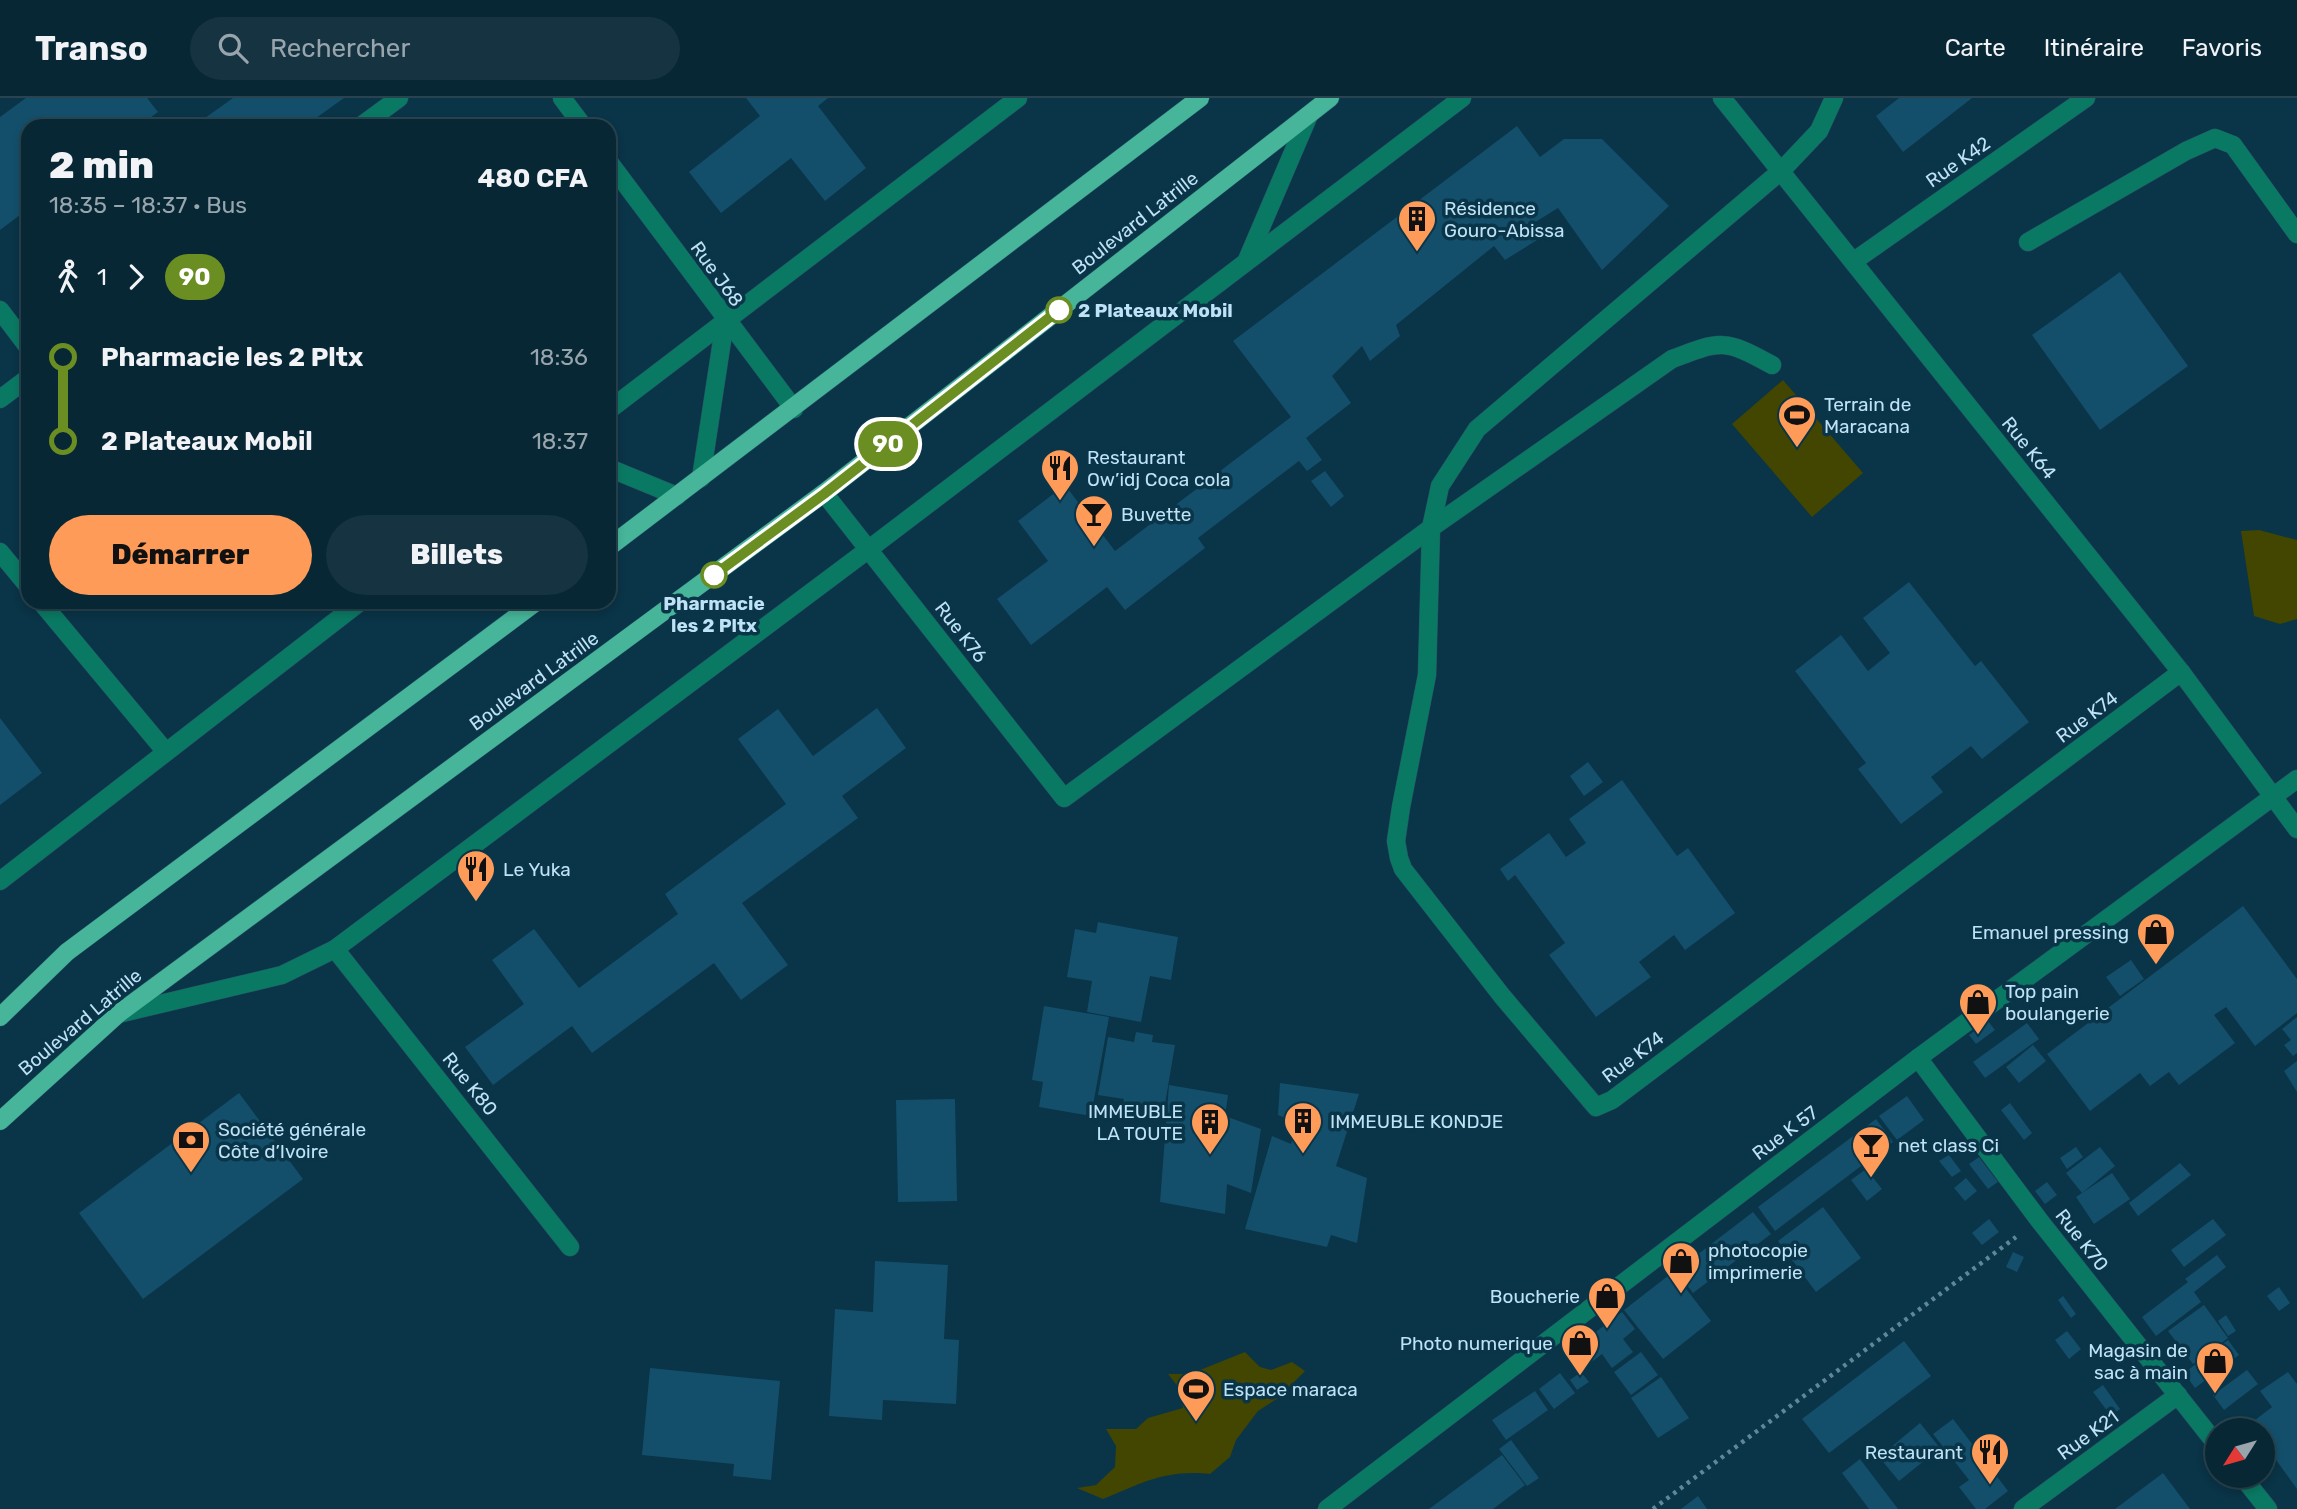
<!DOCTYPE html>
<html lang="fr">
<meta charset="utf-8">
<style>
:root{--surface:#082735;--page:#163341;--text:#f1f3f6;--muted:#98a5ad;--line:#294450;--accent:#fe9b58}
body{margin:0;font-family:Rubik,sans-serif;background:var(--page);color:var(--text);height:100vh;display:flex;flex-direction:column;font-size:26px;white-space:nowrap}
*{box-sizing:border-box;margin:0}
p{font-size:23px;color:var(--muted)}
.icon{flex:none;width:38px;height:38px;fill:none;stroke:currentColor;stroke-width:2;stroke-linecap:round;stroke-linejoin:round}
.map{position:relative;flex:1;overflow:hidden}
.drawer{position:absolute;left:21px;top:21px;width:595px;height:490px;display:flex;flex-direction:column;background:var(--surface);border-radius:21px;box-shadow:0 4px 10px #0003,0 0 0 2px var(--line)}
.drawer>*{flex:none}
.badge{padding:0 14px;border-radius:23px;font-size:24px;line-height:46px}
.needle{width:46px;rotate:233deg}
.controls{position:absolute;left:2205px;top:1320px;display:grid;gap:14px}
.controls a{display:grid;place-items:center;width:70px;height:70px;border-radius:50%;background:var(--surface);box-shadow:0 4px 10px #0003,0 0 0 2px var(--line);font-size:35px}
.map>.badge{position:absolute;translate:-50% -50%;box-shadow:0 0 0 4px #fff}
.legs{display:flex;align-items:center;gap:10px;height:77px;padding:0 28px;font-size:23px}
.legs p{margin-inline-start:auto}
.headline{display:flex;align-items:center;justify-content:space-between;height:119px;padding:0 28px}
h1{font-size:38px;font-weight:800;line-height:52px}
.button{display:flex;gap:14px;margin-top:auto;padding:14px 28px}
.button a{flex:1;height:80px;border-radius:42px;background:var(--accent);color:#111;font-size:28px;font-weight:800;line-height:80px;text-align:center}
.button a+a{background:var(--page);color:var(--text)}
ul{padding:0 28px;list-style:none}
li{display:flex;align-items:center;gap:24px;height:84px;font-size:26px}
li i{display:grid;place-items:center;width:10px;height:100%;margin:0 9px;background:currentColor}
li i::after{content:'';width:18px;height:18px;margin:-9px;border:5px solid;border-radius:50%;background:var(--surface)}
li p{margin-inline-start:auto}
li:first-child i{background:linear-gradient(#0000 50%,currentColor 0)}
li:last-child i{background:linear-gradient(currentColor 50%,#0000 0)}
header{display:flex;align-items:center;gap:42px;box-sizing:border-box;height:98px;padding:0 35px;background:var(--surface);border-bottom:2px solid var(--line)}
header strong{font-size:33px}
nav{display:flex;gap:38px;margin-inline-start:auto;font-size:24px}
.search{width:490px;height:63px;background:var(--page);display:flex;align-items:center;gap:18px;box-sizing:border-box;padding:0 24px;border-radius:38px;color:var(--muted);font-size:26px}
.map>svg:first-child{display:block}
</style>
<header>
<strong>Transo</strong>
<div class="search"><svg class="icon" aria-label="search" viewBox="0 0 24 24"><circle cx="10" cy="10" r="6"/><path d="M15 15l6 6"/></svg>Rechercher</div>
<nav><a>Carte</a><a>Itinéraire</a><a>Favoris</a></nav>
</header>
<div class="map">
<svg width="2297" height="1411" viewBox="0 0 2297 1411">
<rect width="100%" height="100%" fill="#0a3447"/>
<g fill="#424600">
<path d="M1783,282L1863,375L1812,419L1732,326Z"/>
<path d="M2259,432L2297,442V521L2280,526L2254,518L2241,433Z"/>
<path d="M1245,1254L1260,1269L1271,1272L1292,1264L1305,1273L1278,1300L1258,1313L1236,1342L1230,1359L1210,1376C1166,1371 1142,1385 1103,1401L1077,1390L1096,1387L1115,1369L1116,1348L1106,1331H1136L1148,1320L1183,1310L1179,1290L1168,1276H1190Z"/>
</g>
<g fill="#134f6b">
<path d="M26,0H147L158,14L139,28H28V111L0,132V19Z"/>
<path d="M233,0H344L305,28H211L205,20Z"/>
<path d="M746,0H828L818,8L866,70L825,103L791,60L721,115L689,74L760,18Z"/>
<path d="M1899,0H1972L1903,54L1876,18Z"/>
<path d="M1517,28L1540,59L1564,41H1602L1669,108L1602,172L1558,110L1529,128L1537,142L1505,162L1494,148L1396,227L1400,238L1370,263L1362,248L1332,278L1351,305L1306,340L1322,362L1307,373L1299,363L1198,440L1205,450L1125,512L1107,489L1031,547L997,501L1048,463L1018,423L1065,387L1115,453L1291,319L1233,243Z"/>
<path d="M2120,174L2188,268L2100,332L2032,237Z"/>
<path d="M1325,373L1344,398L1331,409L1311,383Z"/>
<path d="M1909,484L1975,568L1981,563L2029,624L1982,661L1971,648L1931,679L1943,694L1901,726L1858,671L1866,665L1795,573L1841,537L1868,573L1890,555L1863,520Z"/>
<path d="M877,610L906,650L842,698L858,720L742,805L788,867L741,902L714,865L592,955L572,928L493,987L465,949L524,906L492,862L534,831L579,890L678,816L665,796L786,706L738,641L778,611L813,658Z"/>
<path d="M0,620L42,675L0,707Z"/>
<path d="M1588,664L1603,684L1584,698L1570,678Z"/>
<path d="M1622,682L1677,758L1688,750L1735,815L1685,852L1674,837L1639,864L1651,879L1596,919L1549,857L1565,845L1515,777L1508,783L1500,771L1549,735L1566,759L1586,745L1569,721Z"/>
<path d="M2243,808L2297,881V915L2255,948L2226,909L2214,917L2235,945L2179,987L2169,974L2150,988L2140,975L2090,1013L2047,956Z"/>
<path d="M1098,824L1178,839L1171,882L1150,878L1141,924L1087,914L1092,883L1067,879L1075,831L1096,835Z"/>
<path d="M2131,862L2144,881L2120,898L2106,879Z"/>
<path d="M1044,908L1109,919L1091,1018L1039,1009L1043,984L1032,982Z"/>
<path d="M2297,919V955L2293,958L2284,947L2291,942L2282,931Z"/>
<path d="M1988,923L1995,932L1976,946L1969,937Z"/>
<path d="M2027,925L2039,941L1985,980L1973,964Z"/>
<path d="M1136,934L1153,937L1152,944L1175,947L1163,1018L1122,1010L1124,1001L1098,997L1108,939L1134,944Z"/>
<path d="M2033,947L2046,963L2019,985L2006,969Z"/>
<path d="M2297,963V994L2284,973Z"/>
<path d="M1280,985L1359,996L1336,1068L1367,1080L1357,1145L1331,1137L1327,1149L1245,1131L1272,1038L1291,1046L1297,1025L1278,1017Z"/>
<path d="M1169,987L1228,997L1225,1018L1261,1031L1251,1095L1227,1086L1225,1116L1160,1104Z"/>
<path d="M239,995L303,1081L143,1201L79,1115Z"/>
<path d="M1907,998L1924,1022L1897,1042L1879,1018Z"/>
<path d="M955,1001L957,1103L898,1104L896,1002Z"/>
<path d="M2010,1005L2032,1035L2024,1042L2001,1012Z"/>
<path d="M1876,1021L1893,1044L1775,1133L1758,1109Z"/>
<path d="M2076,1049L2083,1059L2067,1071L2060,1060Z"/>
<path d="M2100,1049L2115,1068L2082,1095L2066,1075Z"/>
<path d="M1949,1057L1961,1073L1952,1079L1939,1063Z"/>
<path d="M1979,1059L1998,1084L1988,1091L1969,1066Z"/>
<path d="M2180,1065L2191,1077L2138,1118L2129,1105Z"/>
<path d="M1866,1071L1882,1091L1867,1103L1851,1082Z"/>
<path d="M2112,1075L2130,1101L2094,1126L2076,1099Z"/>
<path d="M1966,1080L1977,1093L1965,1103L1954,1090Z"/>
<path d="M2047,1084L2057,1097L2045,1106L2035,1093Z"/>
<path d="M1823,1109L1861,1160L1816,1194L1778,1143Z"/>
<path d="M1753,1114L1771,1136L1693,1195L1676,1173Z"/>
<path d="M1989,1121L1999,1134L1982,1147L1972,1135Z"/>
<path d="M2213,1121L2226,1137L2184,1169L2171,1152Z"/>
<path d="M2013,1154L2024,1159L2017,1174L2006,1169Z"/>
<path d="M2217,1157L2226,1169L2194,1194L2201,1204L2156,1238L2142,1219L2188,1184L2185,1181Z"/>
<path d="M875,1163L948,1167L944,1241L959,1242L956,1306L883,1302L882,1322L829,1318L835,1211L873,1214Z"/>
<path d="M1673,1174L1711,1223L1663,1261L1624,1212Z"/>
<path d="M2279,1189L2290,1205L2279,1213L2267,1198Z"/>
<path d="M2063,1198L2076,1216L2071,1220L2058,1202Z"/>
<path d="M2204,1207L2228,1240L2193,1266L2168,1233Z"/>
<path d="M1622,1214L1635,1231L1623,1241L1633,1254L1612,1270L1602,1256L1593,1263L1580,1246Z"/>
<path d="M2226,1217L2236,1233L2228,1238L2218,1223Z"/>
<path d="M2067,1233L2081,1251L2069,1261L2055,1242Z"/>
<path d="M2228,1242L2239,1257L2195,1290L2184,1275Z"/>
<path d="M1904,1243L1931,1278L1829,1355L1802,1321Z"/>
<path d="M1641,1254L1658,1277L1631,1297L1614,1274Z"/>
<path d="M650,1270L780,1283L771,1382L733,1378L734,1366L642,1357Z"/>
<path d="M2247,1272L2258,1286L2224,1312L2213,1297Z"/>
<path d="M1581,1274L1589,1284L1577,1292L1570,1282Z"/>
<path d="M2288,1274L2297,1286V1391L2263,1344V1332H2254L2250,1326L2272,1309L2260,1293Z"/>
<path d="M1560,1275L1575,1295L1554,1311L1539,1291Z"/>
<path d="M1661,1279L1689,1320L1658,1340L1631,1300Z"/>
<path d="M2103,1287L2120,1311L2111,1318L2093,1294Z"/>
<path d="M1535,1293L1548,1312L1506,1342L1492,1322Z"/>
<path d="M1953,1321L2008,1393L1985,1411H1976L1959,1389L1969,1382L1933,1336Z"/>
<path d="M1920,1325L1940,1350L1899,1383L1879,1359Z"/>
<path d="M1511,1342L1539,1380L1527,1388L1499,1351Z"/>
<path d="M1502,1357L1525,1387L1493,1411H1429Z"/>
<path d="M1860,1361L1898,1411H1869L1842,1375Z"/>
<path d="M2163,1375L2190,1411H2115Z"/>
<path d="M1698,1398L1707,1411H1681Z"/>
</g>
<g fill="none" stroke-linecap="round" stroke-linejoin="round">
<defs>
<g id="minor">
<path d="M562,0L583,28"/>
<path d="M1722,0L2181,574L2297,731"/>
<path d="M1834,0L1819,33L1782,72L1477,331L1440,388L1431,430L1427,577L1401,709L1396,743L1399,760L1403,771L1502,898L1596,1009L1612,1002L2181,574"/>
<path d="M361,28L399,0"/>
<path d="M609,64L794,311"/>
<path d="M2028,144L2186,53L2215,40L2233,47L2297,136"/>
<path d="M1247,162L1309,17"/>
<path d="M1854,163L2086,0"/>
<path d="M0,212L28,249"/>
<path d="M0,301L28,280"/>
<path d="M609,312L1018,0"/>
<path d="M609,370L677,398"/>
<path d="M701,380L725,223"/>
<path d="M824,395L1064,700L1431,430L1672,261C1721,242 1725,241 1772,267"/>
<path d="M0,454L28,488"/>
<path d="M41,504L166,654"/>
<path d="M0,783L360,504"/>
<path d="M335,851L570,1149"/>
<path d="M118,916L282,877L335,851L869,451L1462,0"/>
<path d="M1918,960L2039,1122L2217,1347"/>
<path d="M2241,1377L2268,1411"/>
<path d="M1327,1411L1918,960L2297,681"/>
<path d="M2023,1411L2178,1297"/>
</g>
<g id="major">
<path d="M609,449L1200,0"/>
<path d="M0,919L67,854L536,504"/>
<path d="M0,1023L118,916L824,395L1330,0"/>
</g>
</defs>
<use href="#minor" stroke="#275063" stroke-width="19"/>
<use href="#major" stroke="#275063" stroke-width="19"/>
<path stroke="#5f8699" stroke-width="4.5" stroke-dasharray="3.5 5" stroke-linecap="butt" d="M1653,1411L2016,1139"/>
<use href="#minor" stroke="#0a7963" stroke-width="18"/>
<use href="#major" stroke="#46b599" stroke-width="18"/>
</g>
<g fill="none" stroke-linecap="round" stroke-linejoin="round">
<defs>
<path id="line-1" d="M714,477L824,396L1059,212"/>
</defs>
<use href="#line-1" stroke="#fff" stroke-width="16"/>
<use href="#line-1" stroke="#6b8e23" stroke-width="10"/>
</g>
<defs>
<symbol id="building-pin" viewBox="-11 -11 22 30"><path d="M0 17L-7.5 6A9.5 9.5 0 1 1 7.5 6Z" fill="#fe9b58" stroke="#0a3447"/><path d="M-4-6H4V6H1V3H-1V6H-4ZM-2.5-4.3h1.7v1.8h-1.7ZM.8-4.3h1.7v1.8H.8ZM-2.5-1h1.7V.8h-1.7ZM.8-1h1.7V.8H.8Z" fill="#111"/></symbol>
<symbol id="stadium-pin" viewBox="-11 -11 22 30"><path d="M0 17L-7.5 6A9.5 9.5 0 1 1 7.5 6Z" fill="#fe9b58" stroke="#0a3447"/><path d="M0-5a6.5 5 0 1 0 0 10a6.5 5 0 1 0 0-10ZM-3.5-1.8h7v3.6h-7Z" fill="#111"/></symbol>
<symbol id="restaurant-pin" viewBox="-11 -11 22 30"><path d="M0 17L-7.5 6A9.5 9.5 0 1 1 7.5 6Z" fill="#fe9b58" stroke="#0a3447"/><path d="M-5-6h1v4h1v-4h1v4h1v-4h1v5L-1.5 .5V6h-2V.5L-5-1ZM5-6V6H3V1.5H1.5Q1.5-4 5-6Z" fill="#111"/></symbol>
<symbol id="bar-pin" viewBox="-11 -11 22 30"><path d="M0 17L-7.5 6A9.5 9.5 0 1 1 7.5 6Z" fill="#fe9b58" stroke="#0a3447"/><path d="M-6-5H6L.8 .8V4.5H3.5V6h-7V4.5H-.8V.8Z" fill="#111"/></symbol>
<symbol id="shop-pin" viewBox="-11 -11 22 30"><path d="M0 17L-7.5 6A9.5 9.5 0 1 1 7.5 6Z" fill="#fe9b58" stroke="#0a3447"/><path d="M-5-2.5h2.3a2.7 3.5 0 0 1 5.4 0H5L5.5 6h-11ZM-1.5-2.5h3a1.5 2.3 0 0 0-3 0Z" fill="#111"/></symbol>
<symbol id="bank-pin" viewBox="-11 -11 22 30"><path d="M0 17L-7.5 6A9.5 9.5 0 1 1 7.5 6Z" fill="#fe9b58" stroke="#0a3447"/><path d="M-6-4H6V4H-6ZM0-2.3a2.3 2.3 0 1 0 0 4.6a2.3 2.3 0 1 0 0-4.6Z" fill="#111"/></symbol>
</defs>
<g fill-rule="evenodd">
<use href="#building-pin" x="1395" y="99" width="44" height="60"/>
<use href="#stadium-pin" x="1775" y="295" width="44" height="60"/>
<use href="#restaurant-pin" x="1038" y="348" width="44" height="60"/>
<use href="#bar-pin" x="1072" y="394" width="44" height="60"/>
<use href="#restaurant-pin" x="454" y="749" width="44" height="60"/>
<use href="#shop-pin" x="2134" y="812" width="44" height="60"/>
<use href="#shop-pin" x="1956" y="882" width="44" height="60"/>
<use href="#building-pin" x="1281" y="1001" width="44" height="60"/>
<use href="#building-pin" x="1188" y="1002" width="44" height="60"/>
<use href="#bank-pin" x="169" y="1020" width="44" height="60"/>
<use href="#bar-pin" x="1849" y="1025" width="44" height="60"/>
<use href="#shop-pin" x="1659" y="1141" width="44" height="60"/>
<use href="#shop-pin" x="1585" y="1176" width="44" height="60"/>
<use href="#shop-pin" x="1558" y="1223" width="44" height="60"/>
<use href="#shop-pin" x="2193" y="1241" width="44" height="60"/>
<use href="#stadium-pin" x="1174" y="1269" width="44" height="60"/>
<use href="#restaurant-pin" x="1968" y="1332" width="44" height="60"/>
</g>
<g fill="#fff" stroke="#6b8e23" stroke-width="3.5">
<circle cx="1059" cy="212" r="12"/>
<circle cx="714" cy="477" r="12"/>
</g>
<g text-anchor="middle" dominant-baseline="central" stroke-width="7" stroke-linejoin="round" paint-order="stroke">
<g font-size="19" fill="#bee2f6" stroke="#0a3447">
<text transform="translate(1958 64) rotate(-35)">Rue K42</text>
<text transform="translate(1135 125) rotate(-38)">Boulevard Latrille</text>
<text transform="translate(717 176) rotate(54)">Rue J68</text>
<text transform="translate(2029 350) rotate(51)">Rue K64</text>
<text transform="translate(961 534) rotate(52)">Rue K76</text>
<text transform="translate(534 583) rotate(-36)">Boulevard Latrille</text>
<text transform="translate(2087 619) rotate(-37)">Rue K74</text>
<text transform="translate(80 924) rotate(-40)">Boulevard Latrille</text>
<text transform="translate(1633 959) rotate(-37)">Rue K74</text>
<text transform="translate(470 986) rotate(51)">Rue K80</text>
<text transform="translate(1785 1035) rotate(-37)">Rue K 57</text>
<text transform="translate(2082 1142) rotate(52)">Rue K70</text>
<text transform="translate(2088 1337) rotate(-36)">Rue K21</text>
</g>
<g font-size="19" fill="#bee2f6" stroke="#0a3447" text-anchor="start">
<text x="1444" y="110">Résidence<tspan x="1444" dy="22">Gouro-Abissa</tspan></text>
<text x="1824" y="306">Terrain de<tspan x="1824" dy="22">Maracana</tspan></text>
<text x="1087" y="359">Restaurant<tspan x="1087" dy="22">Ow’idj Coca cola</tspan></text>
<text x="1121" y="416">Buvette</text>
<text x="503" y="771">Le Yuka</text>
<text x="2129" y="834" text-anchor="end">Emanuel pressing</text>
<text x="2005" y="893">Top pain<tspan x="2005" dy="22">boulangerie</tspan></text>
<text x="1183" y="1013" text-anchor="end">IMMEUBLE<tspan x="1183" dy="22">LA TOUTE</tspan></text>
<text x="1330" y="1023">IMMEUBLE KONDJE</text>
<text x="218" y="1031">Société générale<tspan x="218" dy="22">Côte d’Ivoire</tspan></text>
<text x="1898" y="1047">net class Ci</text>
<text x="1708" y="1152">photocopie<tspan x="1708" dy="22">imprimerie</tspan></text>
<text x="1580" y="1198" text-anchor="end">Boucherie</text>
<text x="1553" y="1245" text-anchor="end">Photo numerique</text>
<text x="2188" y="1252" text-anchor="end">Magasin de<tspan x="2188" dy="22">sac à main</tspan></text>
<text x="1223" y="1291">Espace maraca</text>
<text x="1963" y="1354" text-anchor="end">Restaurant</text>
</g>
<g font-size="19" font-weight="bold" fill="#bee2f6" stroke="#0a3447" text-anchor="start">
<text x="1078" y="212">2 Plateaux Mobil</text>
<text x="714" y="505" text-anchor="middle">Pharmacie<tspan x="714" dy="22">les 2 Pltx</tspan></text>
</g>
</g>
</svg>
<div class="controls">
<a><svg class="needle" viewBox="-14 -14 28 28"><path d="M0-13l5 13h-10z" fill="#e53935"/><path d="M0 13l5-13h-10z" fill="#98a5ad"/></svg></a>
</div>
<b class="badge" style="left:888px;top:346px;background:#6b8e23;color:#fff">90</b>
<section class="drawer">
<div class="headline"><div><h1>2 min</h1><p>18:35 – 18:37 · Bus</p></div><b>480 CFA</b></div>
<div class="legs"><svg class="icon" aria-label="walk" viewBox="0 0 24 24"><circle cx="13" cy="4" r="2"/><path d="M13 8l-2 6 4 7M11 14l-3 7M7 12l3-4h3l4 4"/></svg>1<svg class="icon" aria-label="forward" viewBox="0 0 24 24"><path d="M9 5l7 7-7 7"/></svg><b class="badge" style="background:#6b8e23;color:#fff">90</b></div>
<ul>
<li><i style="color:#6b8e23"></i><b>Pharmacie les 2 Pltx</b><p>18:36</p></li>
<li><i style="color:#6b8e23"></i><b>2 Plateaux Mobil</b><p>18:37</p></li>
</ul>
<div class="button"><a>Démarrer</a><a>Billets</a></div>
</section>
</div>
